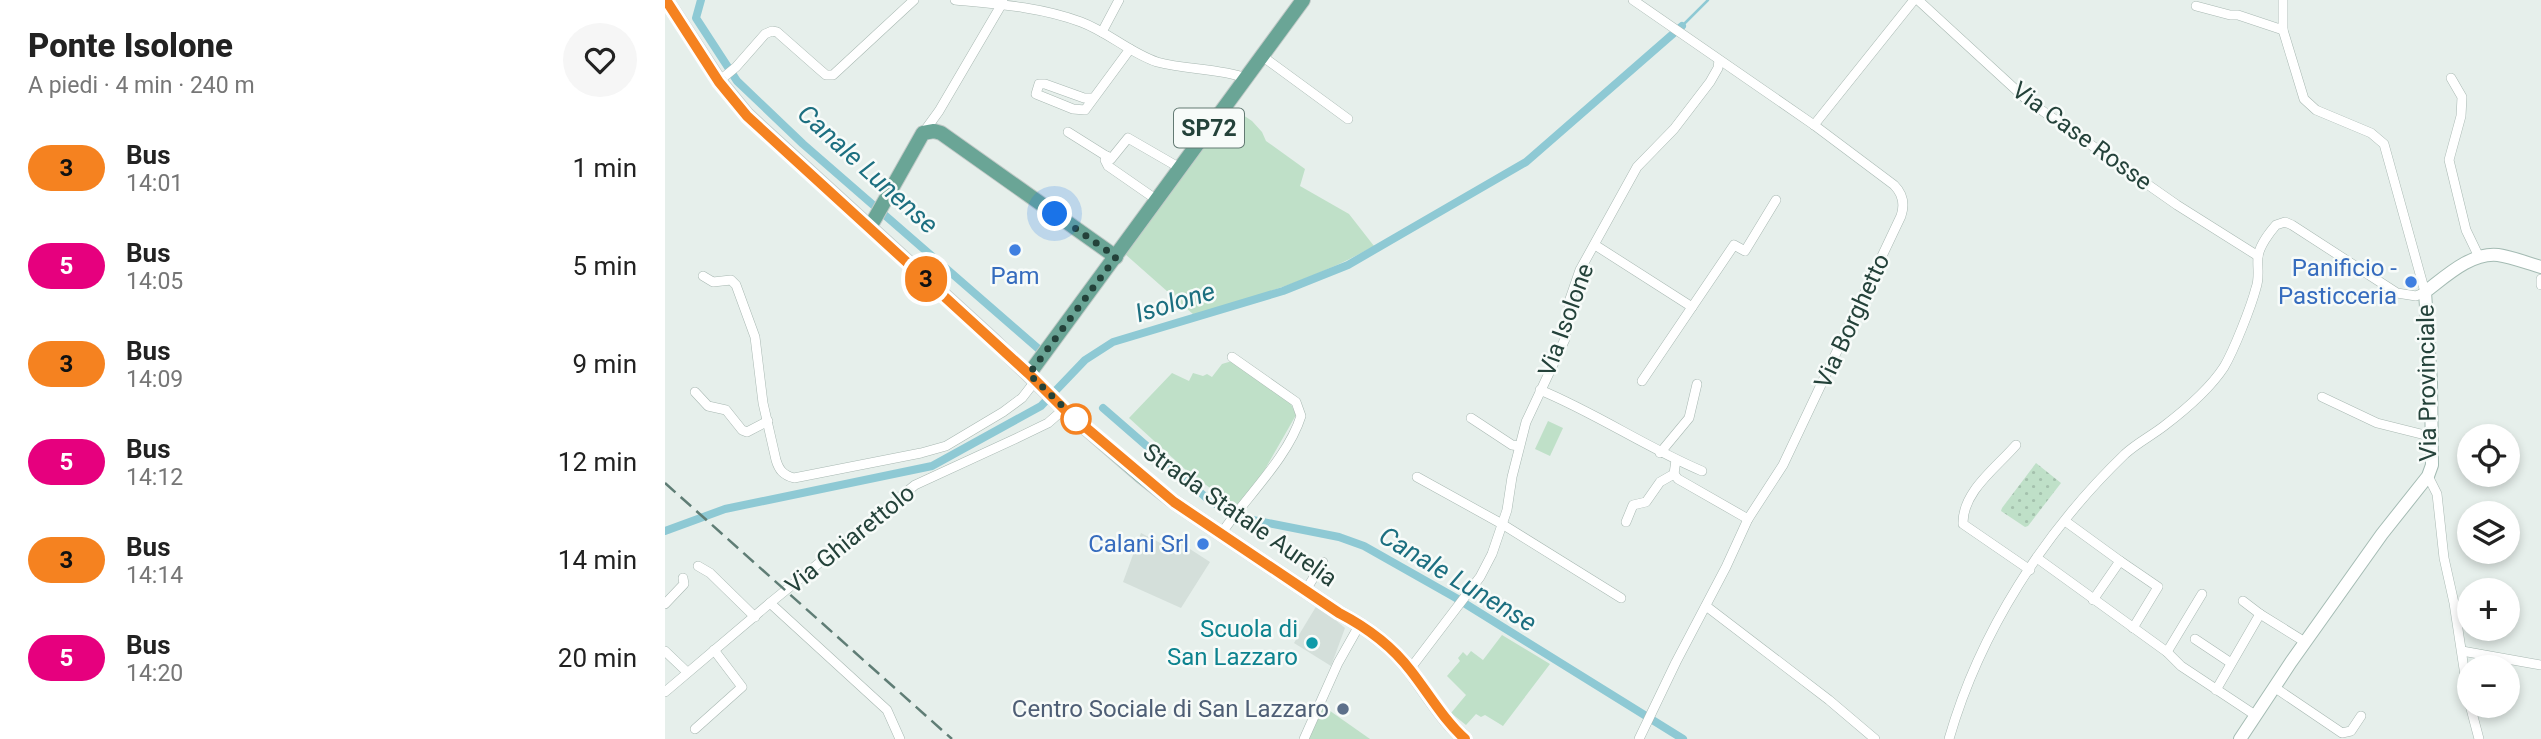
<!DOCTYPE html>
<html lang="it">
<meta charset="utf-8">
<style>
:root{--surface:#fff;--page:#f6f6f6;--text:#222;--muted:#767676}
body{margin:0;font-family:Roboto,sans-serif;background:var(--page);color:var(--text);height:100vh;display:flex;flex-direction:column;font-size:26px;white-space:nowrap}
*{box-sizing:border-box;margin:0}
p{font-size:23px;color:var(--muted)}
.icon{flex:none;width:38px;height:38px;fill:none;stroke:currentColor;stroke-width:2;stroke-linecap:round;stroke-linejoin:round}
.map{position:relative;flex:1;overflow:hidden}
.drawer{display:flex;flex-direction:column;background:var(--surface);width:665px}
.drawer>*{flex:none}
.badge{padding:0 14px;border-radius:23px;font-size:24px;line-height:46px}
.fabs{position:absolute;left:1792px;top:424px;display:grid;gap:14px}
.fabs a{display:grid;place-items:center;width:63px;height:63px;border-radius:50%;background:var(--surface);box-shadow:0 4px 10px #0003;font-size:35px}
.you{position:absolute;width:35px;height:35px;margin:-18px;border:5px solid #fff;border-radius:50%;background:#1a73e8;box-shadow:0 0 0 10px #1a73e833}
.map>.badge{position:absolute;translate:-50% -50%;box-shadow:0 0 0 4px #fff}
.round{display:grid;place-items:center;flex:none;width:74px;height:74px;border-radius:37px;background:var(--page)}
.overview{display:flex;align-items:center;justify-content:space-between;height:119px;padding:0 28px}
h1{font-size:33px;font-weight:800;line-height:52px}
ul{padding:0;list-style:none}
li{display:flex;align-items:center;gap:21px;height:98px;padding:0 28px}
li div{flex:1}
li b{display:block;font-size:26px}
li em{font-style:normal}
li .badge{min-width:77px;font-weight:700;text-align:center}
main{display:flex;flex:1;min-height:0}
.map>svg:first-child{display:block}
</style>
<main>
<section class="drawer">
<div class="overview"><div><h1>Ponte Isolone</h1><p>A piedi · 4 min · 240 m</p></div><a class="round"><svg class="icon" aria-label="heart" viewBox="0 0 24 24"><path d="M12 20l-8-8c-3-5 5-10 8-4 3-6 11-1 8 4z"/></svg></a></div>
<ul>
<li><span class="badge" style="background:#f58220;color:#111">3</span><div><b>Bus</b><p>14:01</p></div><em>1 min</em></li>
<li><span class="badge" style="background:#e6007e;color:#fff">5</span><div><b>Bus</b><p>14:05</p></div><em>5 min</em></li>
<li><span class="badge" style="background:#f58220;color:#111">3</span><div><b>Bus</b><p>14:09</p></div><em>9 min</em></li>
<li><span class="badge" style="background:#e6007e;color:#fff">5</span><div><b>Bus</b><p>14:12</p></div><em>12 min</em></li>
<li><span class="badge" style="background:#f58220;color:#111">3</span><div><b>Bus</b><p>14:14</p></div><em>14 min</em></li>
<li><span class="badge" style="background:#e6007e;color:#fff">5</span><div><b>Bus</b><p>14:20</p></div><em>20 min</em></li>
</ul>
</section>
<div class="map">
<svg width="1876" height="739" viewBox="0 0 1876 739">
<defs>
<pattern id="garden-dots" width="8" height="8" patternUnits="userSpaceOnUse" patternTransform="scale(1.75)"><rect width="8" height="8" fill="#bfe0c8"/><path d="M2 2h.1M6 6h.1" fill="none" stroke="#a4c1ad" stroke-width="1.8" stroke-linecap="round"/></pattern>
</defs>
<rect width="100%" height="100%" fill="#e6efeb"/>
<g fill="#d4dfda">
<path d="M476,533L505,548L511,540L545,562L516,608L458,582Z"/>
<path d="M652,605L680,628L666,666L629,643Z"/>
</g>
<g fill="#bfe0c8">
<path d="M566,107L587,121L597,132L601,141L640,169L635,186L684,214L709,246C653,278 590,297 529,315L460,254Z"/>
<path d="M567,361L625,402L631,415L591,485L571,507L522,471L464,418L507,373L524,381L528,373L538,376L542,374L547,377L557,364Z"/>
<path d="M883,421L898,428L885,456L870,449Z"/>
<path d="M837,635L885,664L838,726L820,715L816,717L811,714L801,725L786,713L801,695L782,676L795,661L793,658L798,652L802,656L806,651L818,660Z"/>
<path d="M658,706L705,739H643Z"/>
</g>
<path fill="url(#garden-dots)" d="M1371,463L1396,483L1363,526L1360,527L1336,511L1337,508Z"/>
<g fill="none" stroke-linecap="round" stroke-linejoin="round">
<path stroke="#8ec9d4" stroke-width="2.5" d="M1017,26L1043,0"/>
<g stroke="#8ec9d4" stroke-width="8">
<path d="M36,0L31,18L72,81L138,144L376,351"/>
<path d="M438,408L545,501L578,518L674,537L699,546L791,598L1018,739"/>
<path d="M0,531L60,509L267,466L376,406L420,360L448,342L618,291L683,265L861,162L1017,26"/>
</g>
<defs>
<g id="street">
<path d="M290,0C332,4 376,7 416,22C443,32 465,53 492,62C521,70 553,68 581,78"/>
<path d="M968,0L1149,125L1229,185C1238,194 1240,204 1236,216L1118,465L1083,519L1061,567L1011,662L974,739"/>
<path d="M1253,0L1362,100L1512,205L1593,256"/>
<path d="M1531,6L1565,15H1573L1618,30"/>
<path d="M437,32L454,0"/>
<path d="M597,56L683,119"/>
<path d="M1786,78L1797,97L1796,116L1784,160L1801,230L1814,257"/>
<path d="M54,81L71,67L100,34L107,31L112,32L154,69L161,75H168L249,0"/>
<path d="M429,98H419L380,84H374L371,94L408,109L420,110L465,49"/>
<path d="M1149,125L1249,0"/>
<path d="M403,132L446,159L463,138L515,168"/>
<path d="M258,133L274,111L338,2"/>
<path d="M442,156L440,160L443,166L492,200"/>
<path d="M930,245L1027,307"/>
<path d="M38,276L48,282L66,280L71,285L90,337L98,403L111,460C114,470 118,475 129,478L256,453L281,446L338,412L357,398L371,380"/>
<path d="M1876,279V285"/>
<path d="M977,381L1069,245L1080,251L1111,200"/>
<path d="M875,390C931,413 982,448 1037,471"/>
<path d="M30,392L43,406L61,410L77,430L82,432L103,421"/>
<path d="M1657,397L1712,423L1768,437"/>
<path d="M806,418L847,445L854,446"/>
<path d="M1351,445C1331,468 1297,492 1298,524L1365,570"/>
<path d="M995,453L1024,418L1032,384"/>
<path d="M1009,474L1013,479L1083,519"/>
<path d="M1763,476L1772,494L1779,558L1789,603L1804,702"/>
<path d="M752,477L837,524L956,598"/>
<path d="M1400,521L1455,561"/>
<path d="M961,522L968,505L981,502L995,482L1009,474L1011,460"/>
<path d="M556,534C580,498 623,458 636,416L631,402L567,357"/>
<path d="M1372,558L1502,652L1516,666L1590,715"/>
<path d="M33,566L45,573L90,617"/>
<path d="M641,590L658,562"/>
<path d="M1428,600L1455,561L1493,587L1468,628"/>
<path d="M1578,601L1595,614"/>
<path d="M105,603L222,710L235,739"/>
<path d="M0,604L19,584L18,578"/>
<path d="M1041,606L1164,700L1210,739"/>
<path d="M1530,639L1566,663"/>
<path d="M0,651L22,672"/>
<path d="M1797,651L1876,665"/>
<path d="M1502,652L1537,594"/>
<path d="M745,669L815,577L827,554L842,510L847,477L861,422L900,339L905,299L915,270L972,167L1009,129L1045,82L1053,68L1054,60"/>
<path d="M1609,687L1677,733L1686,731L1696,716"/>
<path d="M1551,690L1595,614L1640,642"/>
<path d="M0,692L105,603L250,485L352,438L383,423L399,409"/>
<path d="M1805,705L1814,739"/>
<path d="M30,729L77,687L49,650"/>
<path d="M639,739L673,663L695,624"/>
<path d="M1284,739C1315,631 1380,531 1460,454C1472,443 1486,436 1499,426C1520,410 1544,390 1559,367C1569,350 1586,307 1591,288C1595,277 1592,268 1593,257C1594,247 1604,233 1611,225L1620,222L1627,225L1732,293L1751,296L1760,292L1719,144L1706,133L1651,110L1639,99L1618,30V0"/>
</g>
<path id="secondary" d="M1575,739L1626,662L1717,534L1763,476L1767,465L1766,382L1760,292C1780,277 1806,252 1833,255C1847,257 1862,263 1876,267"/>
<g id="primary">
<path d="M1,0L54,81L82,115L330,342L399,409L476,476L509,502L674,613C701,627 727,646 746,671C764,695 778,719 800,739"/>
<path d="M205,227L258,133L269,131L276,133L451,257"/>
<path d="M364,374L638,0"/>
</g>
</defs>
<use href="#street" stroke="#a8b8b2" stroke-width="10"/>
<use href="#secondary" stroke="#a4bbb3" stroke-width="14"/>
<use href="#primary" stroke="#c2cac8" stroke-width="16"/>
<use href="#street" stroke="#fff" stroke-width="9"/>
<use href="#secondary" stroke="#fff" stroke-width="12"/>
<use href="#primary" stroke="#6aa596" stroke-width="14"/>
<path stroke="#5f7d75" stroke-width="2.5" stroke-dasharray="14 7" stroke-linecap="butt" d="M0,483L287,739"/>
</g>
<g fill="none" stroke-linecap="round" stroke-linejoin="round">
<defs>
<path id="line" d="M1,0L54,82L82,116L364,374L399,409L509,502L674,613C701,627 727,646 746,671C764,694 778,719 800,739"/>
</defs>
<use href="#line" stroke="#fff" stroke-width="16"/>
<use href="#line" stroke="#f58220" stroke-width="10"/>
<path stroke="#24423a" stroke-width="7" stroke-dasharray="0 12.6" d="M390,214L451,257L364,374L411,419"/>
</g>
<g fill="#3f7fe0" stroke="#f7fbf9" stroke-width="2.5">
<circle cx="350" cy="250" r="7"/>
<circle cx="1746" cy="282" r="7"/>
<circle cx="538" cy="544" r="7"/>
</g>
<circle fill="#fff" stroke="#f58220" stroke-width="3.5" cx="411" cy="419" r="14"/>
<circle fill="#0f9aa8" stroke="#f7fbf9" stroke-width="2.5" cx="647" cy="643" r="7"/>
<circle fill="#5c6f8a" stroke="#f7fbf9" stroke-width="2.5" cx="678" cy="709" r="7"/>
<g text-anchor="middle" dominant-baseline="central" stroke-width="5" stroke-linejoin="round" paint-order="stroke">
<rect fill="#f7fbf9" stroke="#637a73" stroke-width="2" x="509" y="108.5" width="70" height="39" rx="5"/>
<g font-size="23" font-weight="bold" fill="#24423a">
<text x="544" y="128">SP72</text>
</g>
<g font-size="24" fill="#24423a" stroke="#f7fbf9">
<text transform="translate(1417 136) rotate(36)">Via Case Rosse</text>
<text transform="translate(901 320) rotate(-70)">Via Isolone</text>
<text transform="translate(1187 321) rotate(-65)">Via Borghetto</text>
<text transform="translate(1762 383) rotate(-91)">Via Provinciale</text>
<text transform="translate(575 515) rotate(35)">Strada Statale Aurelia</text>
<text transform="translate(185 539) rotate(-39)">Via Ghiarettolo</text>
</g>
<g font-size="24" fill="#366cbe" stroke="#f7fbf9" text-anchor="end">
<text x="1732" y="268">Panificio -<tspan x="1732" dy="28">Pasticceria</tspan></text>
<text x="350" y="276" text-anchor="middle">Pam</text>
<text x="524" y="544">Calani Srl</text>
</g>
<g font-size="24" fill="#0d838f" stroke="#f7fbf9" text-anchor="end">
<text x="633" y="629">Scuola di<tspan x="633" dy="28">San Lazzaro</tspan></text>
</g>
<g font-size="24" fill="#4e5e75" stroke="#f7fbf9" text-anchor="end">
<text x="664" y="709">Centro Sociale di San Lazzaro</text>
</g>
<g font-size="26" font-style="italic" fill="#1c6f80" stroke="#f7fbf9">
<text transform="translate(203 169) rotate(42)">Canale Lunense</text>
<text transform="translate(510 302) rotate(-17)">Isolone</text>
<text transform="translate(793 579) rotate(31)">Canale Lunense</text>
</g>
</g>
</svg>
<div class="fabs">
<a><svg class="icon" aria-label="locate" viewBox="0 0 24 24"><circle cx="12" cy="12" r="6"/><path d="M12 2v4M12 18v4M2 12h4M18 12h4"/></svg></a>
<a><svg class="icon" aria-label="layers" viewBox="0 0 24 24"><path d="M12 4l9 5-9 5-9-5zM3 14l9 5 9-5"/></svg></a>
<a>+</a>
<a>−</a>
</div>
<div class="you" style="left:390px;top:214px"></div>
<b class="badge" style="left:261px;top:279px;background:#f58220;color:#111">3</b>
</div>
</main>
